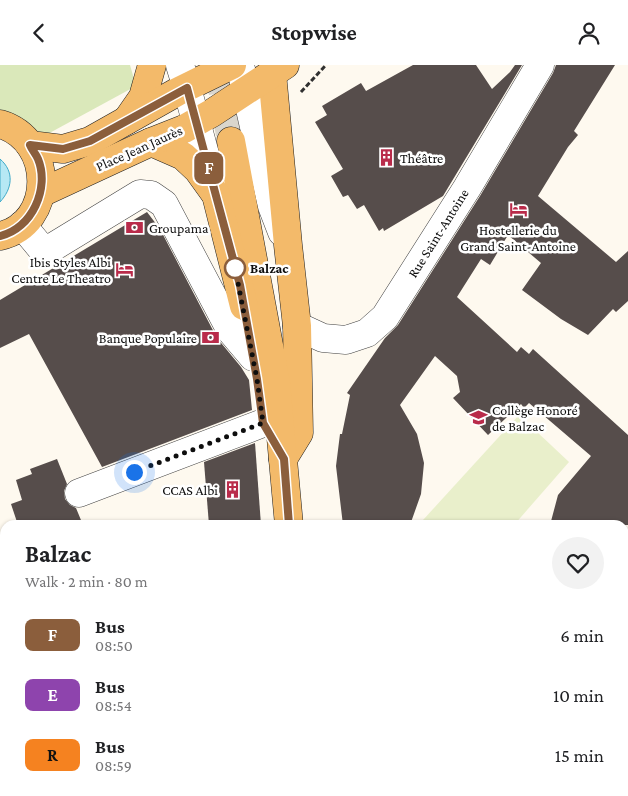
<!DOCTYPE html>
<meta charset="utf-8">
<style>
:root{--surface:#fff;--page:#f2f2f2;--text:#202124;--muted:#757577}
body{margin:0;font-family:"Crimson Pro",serif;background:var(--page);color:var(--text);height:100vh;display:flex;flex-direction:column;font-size:19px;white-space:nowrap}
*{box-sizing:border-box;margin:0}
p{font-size:16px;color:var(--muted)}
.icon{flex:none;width:28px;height:28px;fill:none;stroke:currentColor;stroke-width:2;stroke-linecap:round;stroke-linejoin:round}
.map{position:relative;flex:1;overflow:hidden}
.sheet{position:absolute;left:0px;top:455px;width:629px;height:276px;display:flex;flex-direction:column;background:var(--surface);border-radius:15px 15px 0 0;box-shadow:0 1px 4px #0004}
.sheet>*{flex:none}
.badge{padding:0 10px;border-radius:8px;font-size:18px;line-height:32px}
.you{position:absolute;width:25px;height:25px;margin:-12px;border:4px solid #fff;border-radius:50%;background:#1a73e8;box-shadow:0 0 0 8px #1a73e833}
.map>.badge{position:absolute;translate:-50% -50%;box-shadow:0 0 0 2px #fff}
.round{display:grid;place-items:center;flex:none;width:52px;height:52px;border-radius:26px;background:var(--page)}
.headline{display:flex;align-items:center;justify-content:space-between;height:85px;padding:0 25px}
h1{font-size:24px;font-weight:700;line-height:38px}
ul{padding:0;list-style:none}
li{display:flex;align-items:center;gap:15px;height:60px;padding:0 25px}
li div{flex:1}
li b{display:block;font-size:19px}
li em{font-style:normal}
li .badge{min-width:55px;font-weight:700;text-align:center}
header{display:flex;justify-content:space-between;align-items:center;height:65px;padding:0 25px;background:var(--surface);font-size:22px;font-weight:700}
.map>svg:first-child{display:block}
</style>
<header><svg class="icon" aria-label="back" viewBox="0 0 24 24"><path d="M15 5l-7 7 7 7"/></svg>Stopwise<svg class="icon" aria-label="person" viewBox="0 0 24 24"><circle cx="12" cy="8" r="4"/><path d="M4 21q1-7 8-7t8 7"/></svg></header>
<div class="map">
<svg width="628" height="731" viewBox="0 0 628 731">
<rect width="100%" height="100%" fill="#fef9ef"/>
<path fill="#dae8ba" d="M0,0H130L136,21L44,71L0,50Z"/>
<path fill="#e9efcb" d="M519,350L569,397L514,460H428L423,455Z"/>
<path fill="#b6e8f4" stroke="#3faac8" d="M0,94C15,107 12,124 0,137Z"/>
<g fill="#564d4b">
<path d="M413,0H476L492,24L510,7L515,0H522L443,131L384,166L383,163L379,166L364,140L357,144L348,130L343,132L331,111L343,104L315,57L327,50L322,41L361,18L366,26Z"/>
<path d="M556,0H615L574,66L578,70L568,82L538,131L616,197L628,186V236L616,247L613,244L588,270L561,254L522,225L541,198L508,170L490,200L481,194L457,232L517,287L521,282L529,289L533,284L628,370V460H550L558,430L591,391L529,338L524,343L521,339L488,370L453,333L460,327L457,311L435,291L400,340L417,369L424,398L421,429L410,460H343L336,401L340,369H342L350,330L347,328L385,273L398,260L480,131L553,8Z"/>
<path d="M147,147L160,164L217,273L241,302L249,315L252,345L102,402L29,269L0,283V235Z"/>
<path d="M255,378L261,460H209L204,397Z"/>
<path d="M57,394L67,419L64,426L65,434L70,440L76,443L83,460H18L11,439L22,435L16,415L32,409L30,404Z"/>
</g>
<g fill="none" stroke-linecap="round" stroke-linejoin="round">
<path stroke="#dad6cd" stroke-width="28" stroke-dasharray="28 14" stroke-linecap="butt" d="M218,0L231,76"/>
<defs>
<g id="minor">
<path d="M180,0L187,23L216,130"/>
<path d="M240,0L272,141L282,167"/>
<path d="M22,160L41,183L53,182L140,129L151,130L164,139L231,266L253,292"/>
<path d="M297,261L323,273L346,275L367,268L385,252L467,123L540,0"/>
<path d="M79,428L263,358"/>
<path d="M624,511L628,506"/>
<path d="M536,726L540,731"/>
<path d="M445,731L449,726"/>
</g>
<g id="major">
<path d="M272,8L288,180L297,261L299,368L283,394"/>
<path d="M127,55L143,32L152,0"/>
<path d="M0,59C55,75 55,159 0,171"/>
<path d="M231,76L276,318L289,460"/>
<path d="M151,77L183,91L198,105L216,130L244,241"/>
<path d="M30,80L63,84L90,76L177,27L232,0"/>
<path d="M41,128L151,77L184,64L212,48L285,0"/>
<path d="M310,726L311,731"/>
</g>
</defs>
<use href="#minor" stroke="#414141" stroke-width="29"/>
<use href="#major" stroke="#1f1f1f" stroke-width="29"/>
<path stroke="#303030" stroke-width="3" stroke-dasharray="5 2.5" stroke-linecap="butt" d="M301,27L326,0"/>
<use href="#minor" stroke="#fff" stroke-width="28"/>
<use href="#major" stroke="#f3ba6a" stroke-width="28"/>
</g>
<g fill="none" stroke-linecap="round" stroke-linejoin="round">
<defs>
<path id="line" d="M0,171C32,164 50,123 38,94C36,89 32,85 30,80L63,84L90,76L187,23L240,220L257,314L263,358L284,394L289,460"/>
</defs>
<use href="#line" stroke="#fff" stroke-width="11"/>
<use href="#line" stroke="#8b5e3c" stroke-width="8"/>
<path stroke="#0e0e0e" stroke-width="5" stroke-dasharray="0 9" d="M134,407L263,358L257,314L235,203"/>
</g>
<defs>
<symbol id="building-bare" viewBox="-9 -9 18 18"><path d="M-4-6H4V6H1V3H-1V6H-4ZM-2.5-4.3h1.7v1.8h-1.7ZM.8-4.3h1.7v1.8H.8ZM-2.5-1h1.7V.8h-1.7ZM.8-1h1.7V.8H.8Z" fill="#b92b4a" stroke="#fff" stroke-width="2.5" paint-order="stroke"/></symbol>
<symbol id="hotel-bare" viewBox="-9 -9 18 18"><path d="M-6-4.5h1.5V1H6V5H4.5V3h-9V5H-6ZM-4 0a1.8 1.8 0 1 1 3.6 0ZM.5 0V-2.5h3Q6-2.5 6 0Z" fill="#b92b4a" stroke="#fff" stroke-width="2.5" paint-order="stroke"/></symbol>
<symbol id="bank-bare" viewBox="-9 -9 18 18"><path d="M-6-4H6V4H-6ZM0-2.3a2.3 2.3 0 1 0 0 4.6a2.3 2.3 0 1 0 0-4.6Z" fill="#b92b4a" stroke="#fff" stroke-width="2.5" paint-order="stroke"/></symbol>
<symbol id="school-bare" viewBox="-9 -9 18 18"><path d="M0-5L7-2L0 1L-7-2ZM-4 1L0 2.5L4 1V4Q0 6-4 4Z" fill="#b92b4a" stroke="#fff" stroke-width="2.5" paint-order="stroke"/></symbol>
</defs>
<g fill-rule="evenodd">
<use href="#building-bare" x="374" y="80" width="25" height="25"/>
<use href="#hotel-bare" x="506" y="132" width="25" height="25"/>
<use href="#bank-bare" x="122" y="150" width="25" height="25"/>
<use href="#hotel-bare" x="112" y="192" width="25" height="25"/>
<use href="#bank-bare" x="198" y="260" width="25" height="25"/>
<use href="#school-bare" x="466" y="340" width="25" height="25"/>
<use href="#building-bare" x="220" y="412" width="25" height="25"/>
</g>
<circle fill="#fff" stroke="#8b5e3c" stroke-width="2.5" cx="235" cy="203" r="10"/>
<g text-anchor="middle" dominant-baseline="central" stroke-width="5" stroke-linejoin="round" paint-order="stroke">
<g font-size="14" fill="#0e0e0e" stroke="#fff">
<text transform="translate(139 83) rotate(-24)">Place Jean Jaurès</text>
<text transform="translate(438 168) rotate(-58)">Rue Saint-Antoine</text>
</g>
<g font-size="14" fill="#0e0e0e" stroke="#fff" text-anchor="start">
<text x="400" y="93">Théâtre</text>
<text x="149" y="163">Groupama</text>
<text x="518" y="165" text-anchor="middle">Hostellerie du<tspan x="518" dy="16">Grand Saint-Antoine</tspan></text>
<text x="111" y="197" text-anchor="end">Ibis Styles Albi<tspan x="111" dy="16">Centre Le Theatro</tspan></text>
<text x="197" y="273" text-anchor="end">Banque Populaire</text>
<text x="492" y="345">Collège Honoré<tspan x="492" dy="16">de Balzac</tspan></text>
<text x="218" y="425" text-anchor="end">CCAS Albi</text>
</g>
<g font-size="14" font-weight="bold" fill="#0e0e0e" stroke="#fff" text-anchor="start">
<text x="250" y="203">Balzac</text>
</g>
</g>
</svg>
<div class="you" style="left:134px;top:407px"></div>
<b class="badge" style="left:209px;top:103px;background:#8b5e3c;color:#fff">F</b>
<section class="sheet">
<div class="headline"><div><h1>Balzac</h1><p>Walk · 2 min · 80 m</p></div><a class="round"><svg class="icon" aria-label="heart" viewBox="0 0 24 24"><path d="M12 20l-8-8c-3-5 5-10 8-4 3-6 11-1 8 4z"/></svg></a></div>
<ul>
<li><span class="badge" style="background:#8b5e3c;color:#fff">F</span><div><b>Bus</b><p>08:50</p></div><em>6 min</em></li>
<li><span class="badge" style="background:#8e44ad;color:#fff">E</span><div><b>Bus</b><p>08:54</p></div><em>10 min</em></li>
<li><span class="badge" style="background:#f58220;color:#111">R</span><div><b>Bus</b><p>08:59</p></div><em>15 min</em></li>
</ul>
</section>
</div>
